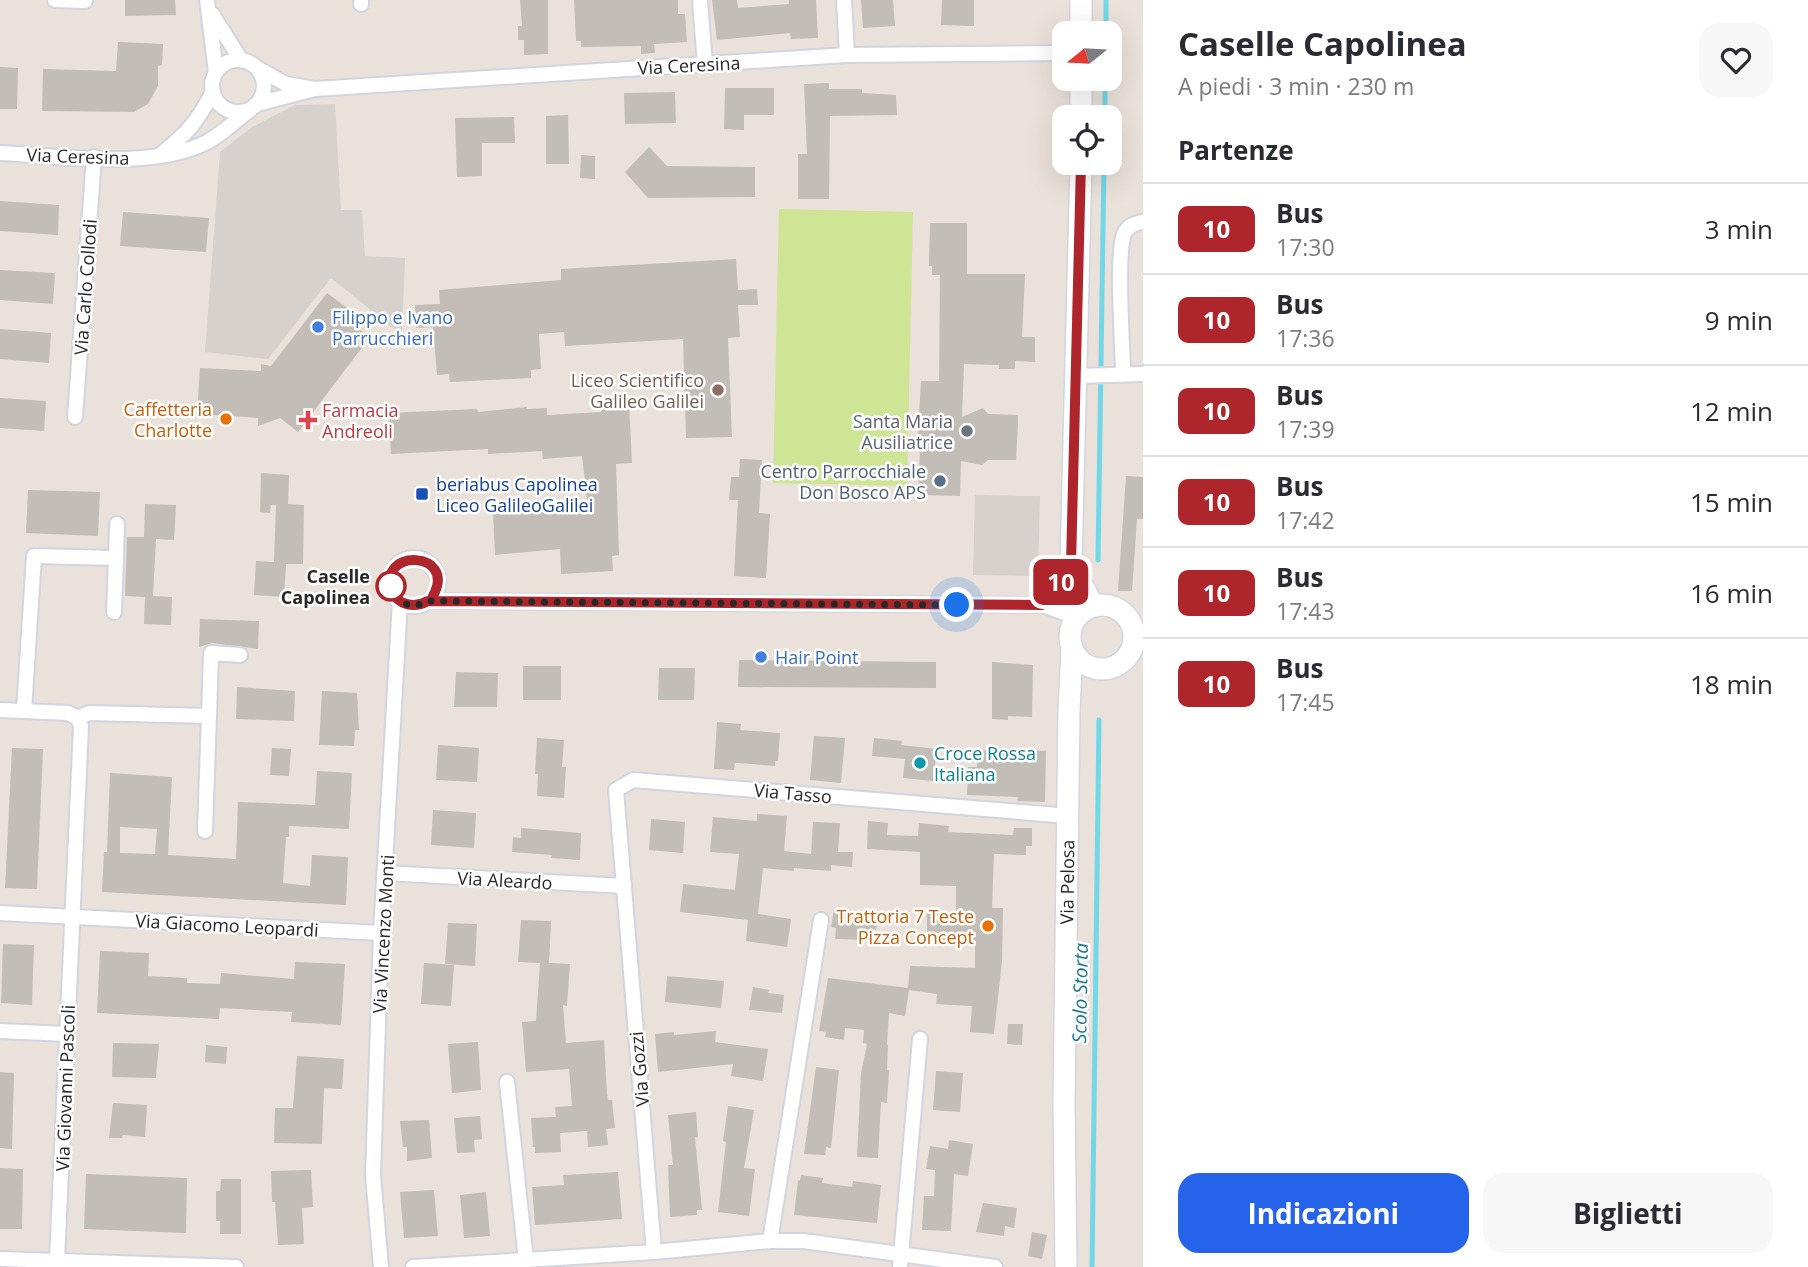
<!DOCTYPE html>
<html lang="it">
<meta charset="utf-8">
<style>
:root{--surface:#fff;--page:#f7f7f7;--text:#2b2b33;--muted:#7c7c81;--line:#e1e1e2;--accent:#2563eb}
body{margin:0;font-family:"Open Sans",sans-serif;background:var(--page);color:var(--text);height:100vh;display:flex;flex-direction:column;font-size:26px;white-space:nowrap}
*{box-sizing:border-box;margin:0}
p{font-size:23px;color:var(--muted)}
.icon{flex:none;width:38px;height:38px;fill:none;stroke:currentColor;stroke-width:2;stroke-linecap:round;stroke-linejoin:round}
.map{position:relative;flex:1;overflow:hidden}
.side{display:flex;flex-direction:column;background:var(--surface);width:665px}
.side>*{flex:none}
.badge{padding:0 14px;border-radius:10px;font-size:24px;line-height:46px}
.needle{width:46px;rotate:252deg}
.tools{position:absolute;left:1052px;top:21px;display:grid;gap:14px}
.tools a{display:grid;place-items:center;width:70px;height:70px;border-radius:14px;background:var(--surface);box-shadow:0 7px 28px #0002;font-size:35px}
.you{position:absolute;width:35px;height:35px;margin:-18px;border:5px solid #fff;border-radius:50%;background:#1a73e8;box-shadow:0 0 0 10px #1a73e833}
.map>.badge{position:absolute;translate:-50% -50%;box-shadow:0 0 0 4px #fff}
h2{padding:0 35px;font-size:26px;line-height:63px}
.round{display:grid;place-items:center;flex:none;width:74px;height:74px;border-radius:21px;background:var(--page)}
.head{display:flex;align-items:center;justify-content:space-between;height:119px;padding:0 35px}
h1{font-size:33px;font-weight:700;line-height:52px}
.cta{display:flex;gap:14px;margin-top:auto;padding:14px 35px}
.cta a{flex:1;height:80px;border-radius:21px;background:var(--accent);color:#fff;font-size:28px;font-weight:700;line-height:80px;text-align:center}
.cta a+a{background:var(--page);color:var(--text)}
ul{padding:0;list-style:none}
li{display:flex;align-items:center;gap:21px;height:91px;padding:0 35px;border-top:2px solid var(--line)}
li div{flex:1}
li b{display:block;font-size:26px}
li em{font-style:normal}
li .badge{min-width:77px;font-weight:700;text-align:center}
main{display:flex;flex:1;min-height:0}
.map>svg:first-child{display:block}
</style>
<main>
<div class="map">
<svg width="1143" height="1267" viewBox="0 0 1143 1267">
<rect width="100%" height="100%" fill="#eae1da"/>
<path fill="#cee595" d="M779,209L913,212L907,486L773,483Z"/>
<g fill="#d6d1cd">
<path d="M335,104L341,210H362L365,256L405,258L402,335L331,278L268,359L205,352L220,152L252,127L295,105Z"/>
<path d="M975,495L1040,496L1038,576L973,575Z"/>
</g>
<g fill="none" stroke-linecap="round" stroke-linejoin="round">
<g stroke="#72d7e7" stroke-width="5">
<path d="M1106,33V0"/>
<path d="M1105,117V79"/>
<path d="M1098,560L1104,163"/>
<path d="M1092,1267L1099,720"/>
</g>
</g>
<g fill="#c2bdb6" fill-rule="evenodd">
<path d="M125,0H175L176,15L125,16Z"/>
<path d="M520,0H548V54L524,55V40H518V26H522Z"/>
<path d="M574,0H678V14H685L687,42L654,44L655,53L641,54V46L581,47V41H576Z"/>
<path d="M712,0H737L738,8L789,4V0H816L818,38L791,39L790,33L717,40Z"/>
<path d="M861,0H893L895,26L863,28Z"/>
<path d="M942,0H974V26L941,25Z"/>
<path d="M118,42L163,44L162,65L158,66V86L148,104L134,112L42,111L43,69L116,71Z"/>
<path d="M0,67L18,68L17,109H0Z"/>
<path d="M829,83V89H862V93L896,95L897,115L830,116L829,199H798V154H807L804,84Z"/>
<path d="M725,88H774V115H744V130L724,129Z"/>
<path d="M675,92L676,123L625,124L624,93Z"/>
<path d="M568,115L569,164H546V116Z"/>
<path d="M514,117L515,143H482V176L457,177L455,118Z"/>
<path d="M649,147L667,166L755,167V197L648,198L625,172Z"/>
<path d="M581,155L595,156V179L580,178Z"/>
<path d="M0,201L59,205L58,235L0,231Z"/>
<path d="M123,212L209,218L206,252L120,246Z"/>
<path d="M930,223H967V274H1025L1022,337H1035V362L1015,361V369H999V365L964,364L962,417L983,408L988,414L1018,415V424L1016,460H988L982,465L961,461L960,496L918,495L920,450H917L921,381H939L940,275H932V266H929Z"/>
<path d="M736,259L738,290L757,289L758,305H738L740,337L728,338L732,437L686,438L683,339L565,346L564,332L539,334L541,369L531,370V378L450,382L449,374L437,375L433,327L416,328L415,305L440,304L439,290L561,280V269Z"/>
<path d="M0,270L55,273L53,304L0,300Z"/>
<path d="M327,293L365,321L359,329L370,337L298,432L280,418L258,426V418L197,414L200,368L261,371V364L271,366Z"/>
<path d="M0,329L51,333L49,363L0,359Z"/>
<path d="M0,398L46,401L44,431L0,428Z"/>
<path d="M629,402L632,463L616,464L619,555L612,556L613,571L561,574L560,549L495,555L493,511L588,506L582,456L543,459L542,451L488,454V449L391,454L389,413L477,409L478,412L527,407V409L547,408V415L601,412V407H612L611,403Z"/>
<path d="M740,459L762,460L759,513L770,514L766,578L734,576L738,500H729L731,477H739Z"/>
<path d="M261,473L289,475L288,504L304,505L303,564H286L284,597L254,595L256,561L274,562L276,505H271L270,513L260,512Z"/>
<path d="M1126,476L1143,477V519H1137L1132,591H1118Z"/>
<path d="M28,490L100,492L98,536L26,533Z"/>
<path d="M145,504L176,505L174,540L156,539L153,596L172,597L171,625L144,624L145,597L125,596L127,537H144Z"/>
<path d="M200,619L259,621L258,649L212,643L199,647Z"/>
<path d="M739,660L936,662V688L738,687Z"/>
<path d="M992,662L1033,665L1032,717L1008,716V720L992,719Z"/>
<rect x="523" y="666" width="38" height="34"/>
<path d="M659,668H695L694,700H658Z"/>
<path d="M456,672L498,673L497,707H454Z"/>
<path d="M237,687L295,691L294,721L236,719Z"/>
<path d="M322,691L357,693L359,730H355L354,746L319,745Z"/>
<path d="M717,722L741,724L740,730L780,733L778,761H775V766L738,763H735L734,770L714,769Z"/>
<path d="M814,736L845,738L841,783L810,780Z"/>
<path d="M537,738L564,740L562,767H566L564,798L537,796L538,774H535Z"/>
<path d="M874,738L902,741L901,745L937,749L933,781L903,778L905,759L872,756Z"/>
<path d="M438,745L479,748L477,782L436,780Z"/>
<path d="M12,748L43,749L37,889L5,888Z"/>
<path d="M272,748L291,749L289,776L270,775Z"/>
<path d="M978,750L1019,752V750L1046,751L1045,802L1017,801L1018,797L967,795L968,767H977Z"/>
<path d="M317,771L352,773L349,829L289,826V837H286L283,883L310,886L312,855L348,857L346,905L102,892L104,852H107L110,773L172,777L168,855L236,859L238,802L315,805ZM120,827L157,829L155,854L120,853Z"/>
<path d="M433,810L476,813L474,848L431,845Z"/>
<path d="M757,814L787,816L784,851L811,854L813,822L840,823L838,852H853L852,867L831,865V871L794,868V871L763,868L758,914L791,919L787,947L746,941L748,920L680,912L683,884L735,890L739,854L710,852L713,817L757,821Z"/>
<path d="M651,819L685,822L683,853L649,850Z"/>
<path d="M868,821L888,823L887,835L918,836L919,823L949,826L948,832L1013,835L1014,828H1032V846H1026V855L994,854L992,908H1003L1002,961L994,1034L970,1032L972,1006L936,1004L937,994L909,990L905,1016L889,1013L887,1045H888L887,1070H889L887,1103L881,1102L878,1158L857,1157L861,1073L867,1044L863,1043L864,1030L845,1028L844,1040L825,1037L826,1032L819,1031L828,978L908,988L910,966L975,968V942L927,941V912H956V886L920,885V852L867,849Z"/>
<path d="M521,828L581,833L580,860L551,858L552,855L512,852L513,837L521,838Z"/>
<path d="M834,909L878,914L876,930L872,929L871,940L835,939L836,928L831,927Z"/>
<path d="M521,920L551,921L549,963L570,964L567,1006L563,1005L566,1043L604,1040L607,1094L608,1100H612L615,1128L606,1129L608,1145L588,1147L587,1131L560,1133L561,1152L535,1153V1147H533L531,1118L556,1117L555,1107L572,1106L569,1069L526,1072L522,1022L536,1021L540,963L518,962Z"/>
<path d="M448,923L477,924L475,966L445,964Z"/>
<path d="M3,944L34,945L32,1005L1,1003Z"/>
<path d="M100,951L149,953L148,976L187,978V983L220,984L221,973L294,979L295,962L345,964L341,1025L291,1022L292,1012L220,1008L219,1019L97,1013Z"/>
<path d="M424,963L454,965L451,1006L421,1004Z"/>
<path d="M667,976L724,981L721,1008L665,1002Z"/>
<path d="M753,987L769,990L768,993L784,995L782,1013L749,1010Z"/>
<path d="M1008,1024H1023L1022,1045L1007,1044Z"/>
<path d="M716,1031L715,1042L768,1049L763,1081L731,1076L733,1064L658,1072L655,1034L674,1032V1035Z"/>
<path d="M478,1042L481,1090L452,1093L448,1044Z"/>
<path d="M113,1043L159,1044L156,1078L112,1077Z"/>
<path d="M206,1045L227,1047L226,1064L205,1062Z"/>
<path d="M297,1056L344,1059L342,1089L324,1088L322,1144L274,1143L275,1108H293Z"/>
<path d="M816,1067L839,1070L831,1148L826,1147L825,1155L804,1154Z"/>
<path d="M936,1071L963,1073L960,1112L933,1110Z"/>
<path d="M0,1072L14,1073L12,1149L0,1148Z"/>
<path d="M113,1103L147,1105L145,1137L123,1135L122,1138H109Z"/>
<path d="M728,1106L754,1110L744,1168L755,1169L749,1216L718,1212L726,1142L723,1141Z"/>
<path d="M696,1112L698,1138L695,1137L702,1210H697V1215L670,1217L668,1165H673L668,1115Z"/>
<path d="M480,1116L482,1139L474,1140L475,1152L457,1153L454,1118Z"/>
<path d="M429,1120L432,1158L407,1161V1147H403L400,1121Z"/>
<path d="M949,1140L973,1144L968,1176L954,1174L951,1231L922,1230L924,1196H934L935,1170L926,1169L930,1146L948,1149Z"/>
<path d="M0,1168L23,1169L22,1229H0Z"/>
<path d="M311,1170L313,1207L302,1208L304,1244L278,1245L275,1202H272L271,1171Z"/>
<path d="M618,1172L622,1219L535,1225L532,1187L564,1185L563,1175Z"/>
<path d="M86,1174L187,1178L186,1233L84,1229Z"/>
<path d="M801,1175L823,1178L822,1183L852,1187L853,1181L881,1185L877,1223L794,1215L798,1180L800,1181Z"/>
<path d="M221,1179H241V1234H220V1221H216V1191H220Z"/>
<path d="M434,1190L438,1236L404,1238L400,1192Z"/>
<path d="M486,1192L490,1236L464,1238L460,1195Z"/>
<path d="M983,1203L1017,1208L1014,1228L1005,1226L1004,1236L976,1232Z"/>
<path d="M1032,1232L1047,1235L1042,1259L1028,1256Z"/>
</g>
<g fill="none" stroke-linecap="round" stroke-linejoin="round">
<defs>
<g id="street">
<path d="M55,0L85,1"/>
<path d="M207,0L216,72"/>
<path d="M700,0L705,65"/>
<path d="M844,0L847,55"/>
<path d="M361,4V0"/>
<path d="M212,14L241,60"/>
<circle cx="238" cy="86" r="26"/>
<path d="M315,89L847,55L1064,53"/>
<path d="M257,104L315,89L286,84L259,69"/>
<path d="M0,153C61,156 153,170 207,142C222,134 236,120 250,110"/>
<path d="M160,155C187,134 197,122 213,92"/>
<path d="M1123,374C1123,349 1115,249 1125,232C1129,225 1136,223 1143,222"/>
<path d="M1077,376L1143,374"/>
<path d="M75,417L94,157"/>
<path d="M116,558L117,524"/>
<circle cx="414" cy="582" r="24"/>
<path d="M428,601L1042,605L1076,617"/>
<path d="M1042,605L1065,577L1071,563"/>
<path d="M0,710L68,713L78,718L89,713L209,716L211,653L240,655"/>
<path d="M24,711L34,556L116,558L114,612"/>
<path d="M205,831L209,716"/>
<path d="M385,873L624,886"/>
<path d="M0,913L381,933"/>
<path d="M0,1031L67,1034"/>
<path d="M507,1082L526,1260"/>
<path d="M770,1241L821,920"/>
<path d="M654,1252L616,790L633,780L1069,816"/>
<path d="M0,1259L236,1267"/>
<path d="M57,1260L81,726L78,718"/>
<path d="M381,1267L373,1175L381,933L400,601"/>
<path d="M413,1267L654,1252L770,1241H803L995,1267"/>
<path d="M900,1267L920,1039"/>
</g>
<g id="secondary">
<path d="M1081,33V0"/>
<path d="M1081,79V117"/>
<path d="M1081,163L1071,563L1093,606"/>
<circle cx="1102" cy="637" r="32"/>
<path id="s1" d="M1066,1267L1064,1104L1069,710L1072,650"/>
</g>
</defs>
<use href="#street" stroke="#d0d5e1" stroke-width="18"/>
<use href="#secondary" stroke="#d0d5e1" stroke-width="24"/>
<use href="#street" stroke="#fff" stroke-width="14"/>
<use href="#secondary" stroke="#fff" stroke-width="21"/>
</g>
<g fill="none" stroke-linecap="round" stroke-linejoin="round">
<defs>
<path id="line" d="M433,596C458,550 376,548 392,591C398,606 415,608 428,601L1042,605L1065,577L1071,564L1081,163"/>
</defs>
<use href="#line" stroke="#fff" stroke-width="16"/>
<use href="#line" stroke="#ae262b" stroke-width="10"/>
<path stroke="#282828" stroke-width="7" stroke-dasharray="0 12.6" d="M391,586C395,604 412,610 428,601L957,605"/>
</g>
<g fill="#3f7fe0" stroke="#fff" stroke-width="2.5">
<circle cx="318" cy="327" r="7"/>
<circle cx="761" cy="657" r="7"/>
</g>
<circle fill="#8d6e63" stroke="#fff" stroke-width="2.5" cx="718" cy="390" r="7"/>
<g fill="#e8710a" stroke="#fff" stroke-width="2.5">
<circle cx="226" cy="419" r="7"/>
<circle cx="988" cy="926" r="7"/>
</g>
<path fill="#e0444e" stroke="#fff" stroke-width="2.5" d="M304.5 409.5h7v7h7v7h-7v7h-7v-7h-7v-7h7z"/>
<circle fill="#6b7280" stroke="#fff" stroke-width="2.5" cx="967" cy="431" r="7"/>
<circle fill="#5c6f8a" stroke="#fff" stroke-width="2.5" cx="940" cy="481" r="7"/>
<rect fill="#1a4fb4" stroke="#fff" stroke-width="2.5" x="415" y="487" width="14" height="14" rx="3.5"/>
<circle fill="#fff" stroke="#ae262b" stroke-width="3.5" cx="391" cy="586" r="14"/>
<circle fill="#0f9aa8" stroke="#fff" stroke-width="2.5" cx="920" cy="763" r="7"/>
<g text-anchor="middle" dominant-baseline="central" stroke-width="5" stroke-linejoin="round" paint-order="stroke">
<g font-size="18" fill="#282828" stroke="#fff">
<text transform="translate(689 65) rotate(-3)">Via Ceresina</text>
<text transform="translate(78 156) rotate(2)">Via Ceresina</text>
<text transform="translate(85 287) rotate(-86)">Via Carlo Collodi</text>
<text transform="translate(793 793) rotate(5)">Via Tasso</text>
<text transform="translate(505 880) rotate(3)">Via Aleardo</text>
<text stroke="none"><textPath href="#s1" startOffset="385">Via Pelosa</textPath></text>
<text transform="translate(227 925) rotate(3)">Via Giacomo Leopardi</text>
<text transform="translate(383 934) rotate(-87)">Via Vincenzo Monti</text>
<text transform="translate(639 1069) rotate(-95)">Via Gozzi</text>
<text transform="translate(65 1088) rotate(-88)">Via Giovanni Pascoli</text>
</g>
<g font-size="18" fill="#366cbe" stroke="#fff" text-anchor="start">
<text x="332" y="317">Filippo e Ivano<tspan x="332" dy="21">Parrucchieri</tspan></text>
<text x="775" y="657">Hair Point</text>
</g>
<g font-size="18" fill="#785e54" stroke="#fff" text-anchor="end">
<text x="704" y="380">Liceo Scientifico<tspan x="704" dy="21">Galileo Galilei</tspan></text>
</g>
<g font-size="18" fill="#c56008" stroke="#fff" text-anchor="end">
<text x="212" y="409">Caffetteria<tspan x="212" dy="21">Charlotte</tspan></text>
<text x="974" y="916">Trattoria 7 Teste<tspan x="974" dy="21">Pizza Concept</tspan></text>
</g>
<g font-size="18" fill="#be3a42" stroke="#fff" text-anchor="start">
<text x="322" y="410">Farmacia<tspan x="322" dy="21">Andreoli</tspan></text>
</g>
<g font-size="18" fill="#5b616d" stroke="#fff" text-anchor="end">
<text x="953" y="421">Santa Maria<tspan x="953" dy="21">Ausiliatrice</tspan></text>
</g>
<g font-size="18" fill="#4e5e75" stroke="#fff" text-anchor="end">
<text x="926" y="471">Centro Parrocchiale<tspan x="926" dy="21">Don Bosco APS</tspan></text>
</g>
<g font-size="18" fill="#164399" stroke="#fff" text-anchor="start">
<text x="436" y="484">beriabus Capolinea<tspan x="436" dy="21">Liceo GalileoGalilei</tspan></text>
</g>
<g font-size="18" font-weight="bold" fill="#282828" stroke="#fff" text-anchor="end">
<text x="370" y="576">Caselle<tspan x="370" dy="21">Capolinea</tspan></text>
</g>
<g font-size="18" fill="#0d838f" stroke="#fff" text-anchor="start">
<text x="934" y="753">Croce Rossa<tspan x="934" dy="21">Italiana</tspan></text>
</g>
<g font-size="19" font-style="italic" fill="#147690" stroke="#fff">
<text transform="translate(1080 993) rotate(-89)">Scolo Storta</text>
</g>
</g>
</svg>
<div class="tools">
<a><svg class="needle" viewBox="-14 -14 28 28"><path d="M0-13l5 13h-10z" fill="#e53935"/><path d="M0 13l5-13h-10z" fill="#7c7c81"/></svg></a>
<a><svg class="icon" aria-label="locate" viewBox="0 0 24 24"><circle cx="12" cy="12" r="6"/><path d="M12 2v4M12 18v4M2 12h4M18 12h4"/></svg></a>
</div>
<div class="you" style="left:957px;top:605px"></div>
<b class="badge" style="left:1061px;top:582px;background:#ae262b;color:#fff">10</b>
</div>
<section class="side">
<div class="head"><div><h1>Caselle Capolinea</h1><p>A piedi · 3 min · 230 m</p></div><a class="round"><svg class="icon" aria-label="heart" viewBox="0 0 24 24"><path d="M12 20l-8-8c-3-5 5-10 8-4 3-6 11-1 8 4z"/></svg></a></div>
<h2>Partenze</h2>
<ul>
<li><span class="badge" style="background:#ae262b;color:#fff">10</span><div><b>Bus</b><p>17:30</p></div><em>3 min</em></li>
<li><span class="badge" style="background:#ae262b;color:#fff">10</span><div><b>Bus</b><p>17:36</p></div><em>9 min</em></li>
<li><span class="badge" style="background:#ae262b;color:#fff">10</span><div><b>Bus</b><p>17:39</p></div><em>12 min</em></li>
<li><span class="badge" style="background:#ae262b;color:#fff">10</span><div><b>Bus</b><p>17:42</p></div><em>15 min</em></li>
<li><span class="badge" style="background:#ae262b;color:#fff">10</span><div><b>Bus</b><p>17:43</p></div><em>16 min</em></li>
<li><span class="badge" style="background:#ae262b;color:#fff">10</span><div><b>Bus</b><p>17:45</p></div><em>18 min</em></li>
</ul>
<div class="cta"><a>Indicazioni</a><a>Biglietti</a></div>
</section>
</main>
